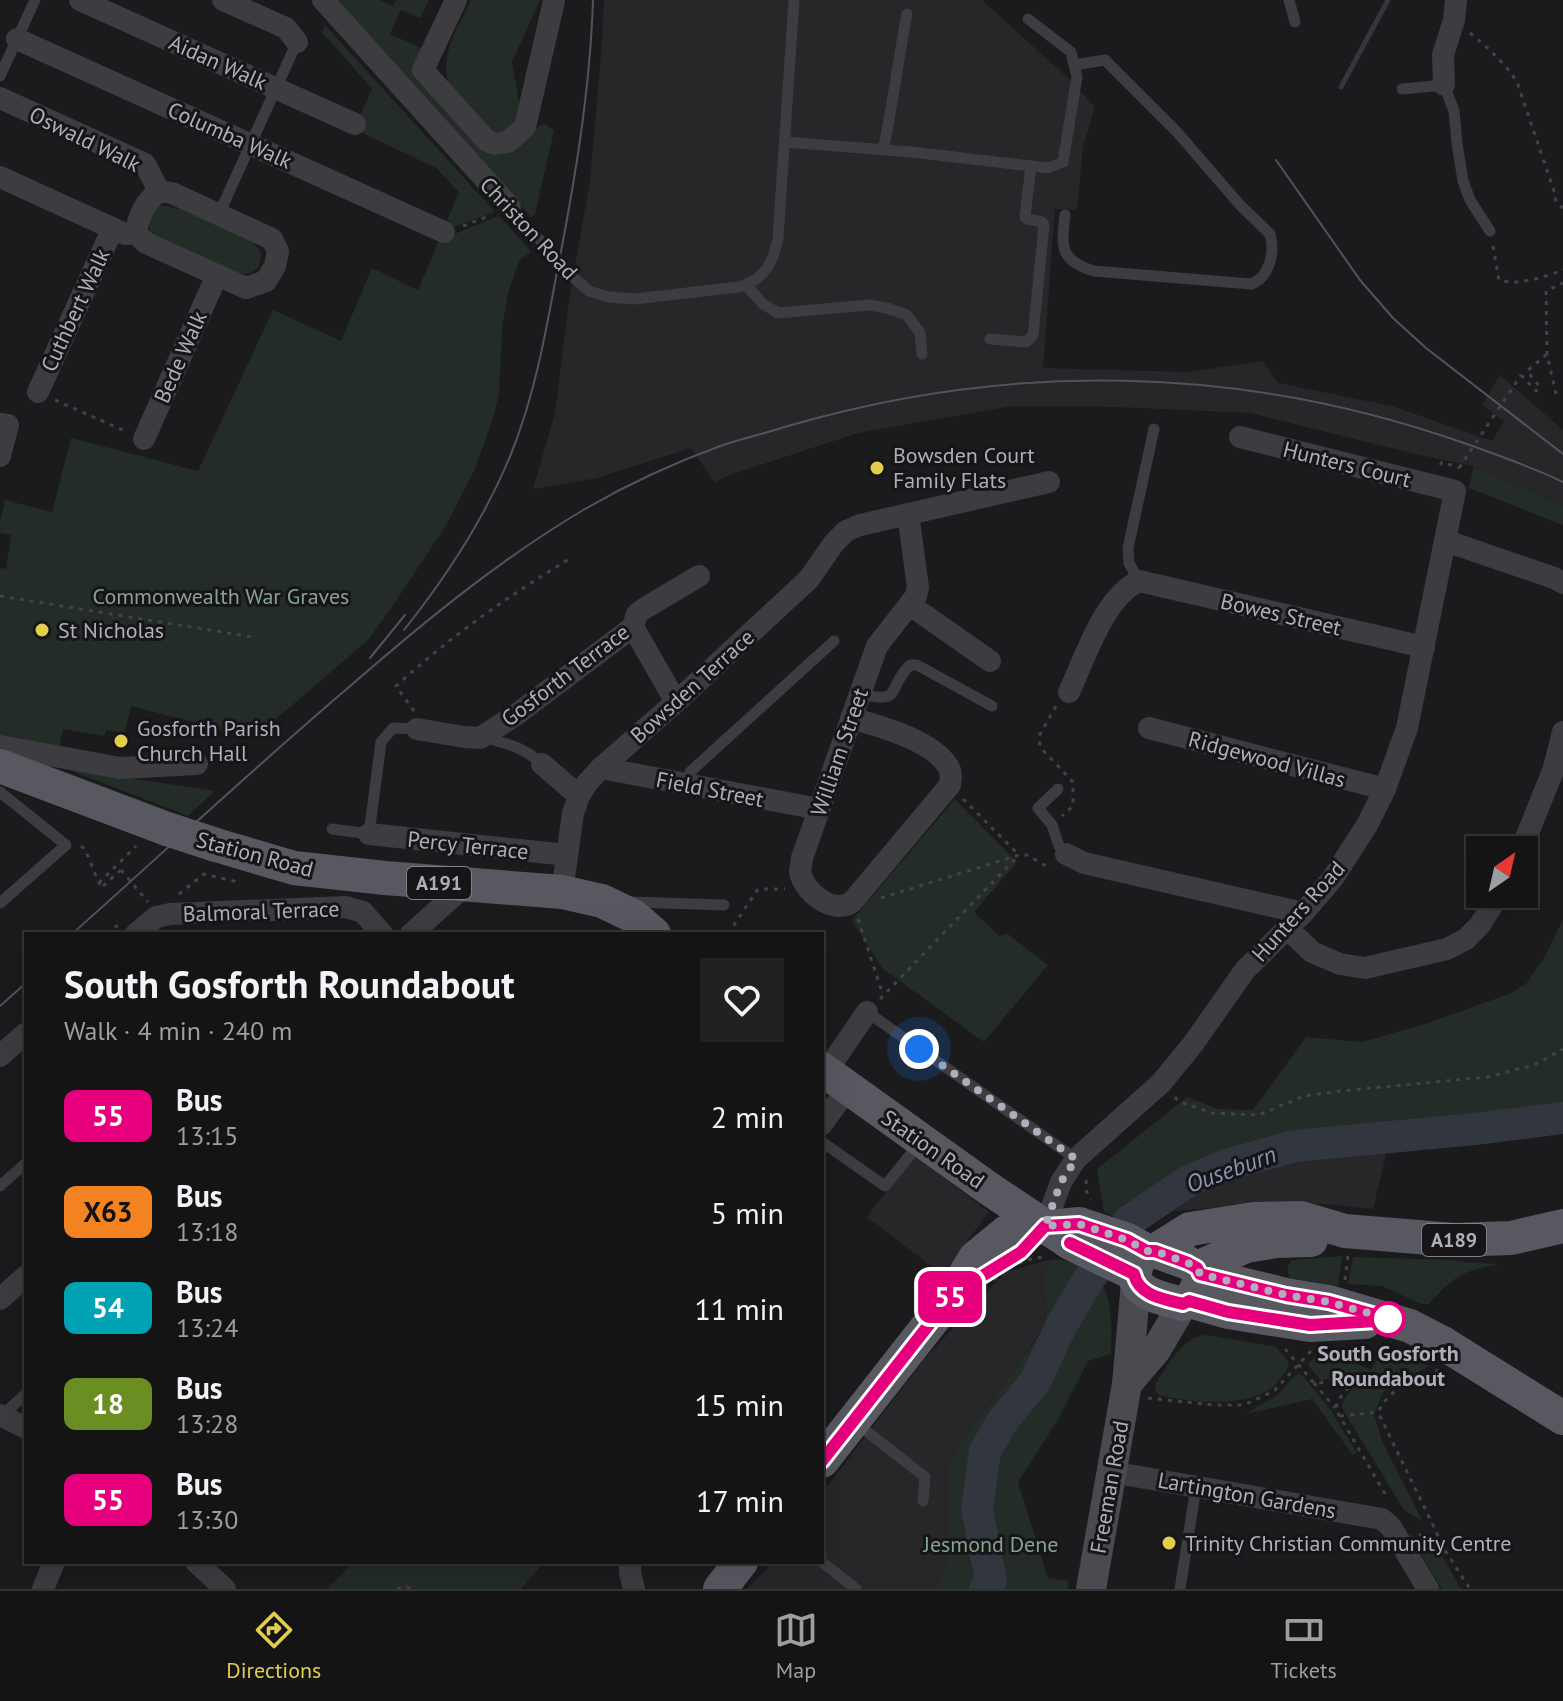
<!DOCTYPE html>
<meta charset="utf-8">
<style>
:root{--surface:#141415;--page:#212122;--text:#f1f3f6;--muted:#9d9ea0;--line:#333334;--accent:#e2ce4c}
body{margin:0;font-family:"PT Sans",sans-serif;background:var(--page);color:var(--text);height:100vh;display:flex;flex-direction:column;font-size:30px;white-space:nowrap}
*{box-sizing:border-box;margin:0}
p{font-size:26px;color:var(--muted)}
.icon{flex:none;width:44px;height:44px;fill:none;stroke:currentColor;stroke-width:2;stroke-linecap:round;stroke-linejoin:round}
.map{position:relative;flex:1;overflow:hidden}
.side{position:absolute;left:24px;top:932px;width:800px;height:632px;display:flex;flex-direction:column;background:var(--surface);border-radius:0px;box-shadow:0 8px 32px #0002,0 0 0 2px var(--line)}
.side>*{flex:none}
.badge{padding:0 16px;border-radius:12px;font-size:28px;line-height:52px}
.needle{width:52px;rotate:34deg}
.fabs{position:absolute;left:1466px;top:836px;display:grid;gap:16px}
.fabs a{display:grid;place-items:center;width:72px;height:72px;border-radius:0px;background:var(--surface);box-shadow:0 8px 32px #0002,0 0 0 2px var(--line);font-size:40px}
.you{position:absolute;width:40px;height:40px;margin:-20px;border:6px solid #fff;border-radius:50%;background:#1a73e8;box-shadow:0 0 0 12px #1a73e833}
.map>.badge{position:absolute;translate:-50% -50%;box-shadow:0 0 0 4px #fff}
.round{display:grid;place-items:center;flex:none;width:84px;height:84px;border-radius:0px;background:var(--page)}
.head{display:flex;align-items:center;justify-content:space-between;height:136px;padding:0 40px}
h1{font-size:38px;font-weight:600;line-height:60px}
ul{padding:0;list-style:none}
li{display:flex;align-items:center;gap:24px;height:96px;padding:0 40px}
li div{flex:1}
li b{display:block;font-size:30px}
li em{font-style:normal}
li .badge{min-width:88px;font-weight:700;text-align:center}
.tab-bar{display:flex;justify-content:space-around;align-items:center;height:112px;border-top:2px solid var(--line);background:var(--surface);font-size:22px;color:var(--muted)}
.tab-bar a{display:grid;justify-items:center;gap:4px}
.tab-bar .selected{color:var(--accent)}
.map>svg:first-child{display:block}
</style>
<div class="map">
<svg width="1563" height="1589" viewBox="0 0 1563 1589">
<rect width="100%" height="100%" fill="#1b1a1c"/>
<g fill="#272629">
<path d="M604,0H982L1068,78L1095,107L1083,147L1077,210L1055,209L1043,368L1188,372L1263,361L1278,383L1392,406L1492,441L1504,421L1482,405L1500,375L1563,430V506L1474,466L1415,454L1250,413L1117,407L1012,406L858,433L727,476L715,483L691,448L597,478L533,489L555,413L569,300L590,181L602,41Z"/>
<path d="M1389,1143L1373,1209L1324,1204L1251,1205L1175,1211L1197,1183L1244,1163L1334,1148Z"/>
<path d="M914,1155L989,1212L942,1275L867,1217Z"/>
<path d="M1052,1259L1043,1268L1046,1324L948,1461L947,1561L935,1589H746L762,1574L771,1562H822V1494L835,1476L923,1361L1005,1272Z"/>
</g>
<g fill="#242c27">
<path d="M336,0H380L393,6L396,0H429L420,18L401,10L390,34L426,50L481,146L500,155L543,123L554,131L535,214L531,217L335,2Z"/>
<path d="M471,0H540L512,62L521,114L519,124L495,136C485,126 453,94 449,84C438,56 460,24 471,0Z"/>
<path d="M325,25L495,212L448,229L444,228L459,192L436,168L354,129L372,89L322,32Z"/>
<path d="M161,205L183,210L253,241L261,253L259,267L251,273L238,274L151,234L148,223L157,207Z"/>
<path d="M499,216L531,251L519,261L508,293L502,330L499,394L493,418L475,469L445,527L388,613L367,641L254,738L131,706L125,733L106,730L104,736L63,729L59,749L0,738V568L6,569L11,535L0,533V522L5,500L52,512L71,438L198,471L273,310L341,341L372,268L418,290L440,238L449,236Z"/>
<path d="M1474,466L1563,506V525L1469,488Z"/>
<path d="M64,768L215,791L188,816Z"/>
<path d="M955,799L1017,862L974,912L999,936L1008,934L1048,965L984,1042L882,968L852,920Z"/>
<path d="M1563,919V1128L1334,1148L1244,1163L1197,1183L1175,1211L1117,1218L1104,1212L1097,1169L1187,1097L1218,1109L1253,1110L1306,1037L1362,1042L1425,1024L1509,994L1526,984L1545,956Z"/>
<path d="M1342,1256L1338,1286L1290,1278C1286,1271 1287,1266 1292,1260Z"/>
<path d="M1353,1257L1452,1260L1465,1262L1499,1264C1462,1271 1454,1276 1429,1304H1422L1381,1286L1348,1284Z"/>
<path d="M1052,1259C1060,1260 1070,1261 1078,1264C1115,1277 1112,1322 1111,1354L1088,1361L1059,1418L1018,1482L1048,1578L1069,1581L1067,1589H935L947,1561L948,1461L1046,1325L1043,1268Z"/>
<path d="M1207,1335L1276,1347L1288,1361V1368C1283,1374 1278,1383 1272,1388C1245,1408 1189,1403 1159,1395L1155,1390V1384C1168,1366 1182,1336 1207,1335Z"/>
<path d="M1355,1346L1348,1360L1371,1370L1378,1356L1390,1346L1429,1366L1383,1392L1374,1415L1382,1441L1423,1522L1404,1510L1342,1408C1342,1393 1359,1392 1350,1376L1344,1374L1321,1381L1308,1365C1317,1349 1338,1349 1355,1346Z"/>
<path d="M1299,1374L1304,1377L1330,1409L1357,1453L1353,1455L1312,1399L1245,1414L1278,1395L1294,1376Z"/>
<path d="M1408,1533L1441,1554L1461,1589H1442Z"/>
<path d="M354,1562H544L521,1589H327Z"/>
</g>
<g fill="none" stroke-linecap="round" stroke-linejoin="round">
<path stroke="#31363f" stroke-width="5" d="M1341,87L1388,0"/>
<path stroke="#31363f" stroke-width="32" d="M985,1589L991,1580L977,1509L985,1451L1004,1419L1035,1382L1061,1326L1087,1282L1129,1221L1190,1180L1226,1165L1295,1146L1475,1129L1563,1118"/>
<g stroke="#424248" stroke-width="3" stroke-dasharray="4 6" stroke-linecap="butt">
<path d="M1470,33C1488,48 1504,62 1517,82L1554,191L1556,202L1563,208"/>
<path d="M463,226L489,216"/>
<path d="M1493,246L1499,280C1518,286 1544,277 1563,270"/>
<path d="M1521,375L1536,391L1540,387L1527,371L1547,354"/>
<path d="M1556,394L1547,354L1546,291L1563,283"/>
<path d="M55,400L125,431"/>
<path d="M1440,465L1442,462L1459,468"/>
<path d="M0,596L253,637"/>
<path d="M1056,706L1039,736L1040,747L1073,782V806L1062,816"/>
<path d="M414,711L396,686C450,637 508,596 571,558"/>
<path d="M963,799L1019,855"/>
<path d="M81,846L85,849L99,883L103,887"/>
<path d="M99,883L136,846"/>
<path d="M103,886L121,870"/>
<path d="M179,894L204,874L234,881V879"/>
<path d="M881,898L1019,855H1027L1051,869"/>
<path d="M858,919L883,995"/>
<path d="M107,934L119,924"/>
<path d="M728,934L758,889H785"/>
<path d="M880,999L1019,855"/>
<path d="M1175,1097L1178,1101L1212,1113L1259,1115L1304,1096L1341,1091L1487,1077L1534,1065L1563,1049"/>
<path d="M1086,1180L1087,1193L1090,1200"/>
<path d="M994,1280C1008,1266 1024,1259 1044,1257"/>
<path d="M1345,1280L1348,1256"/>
<path d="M1285,1349L1314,1383C1326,1384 1338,1375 1349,1379L1351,1384L1337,1402L1336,1410L1388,1499"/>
<path d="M1439,1370C1414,1379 1391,1387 1378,1412L1446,1552L1470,1589"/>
<path d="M1314,1383L1335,1408"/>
<path d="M1148,1398L1213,1405H1244L1274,1391L1311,1351"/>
<path d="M1340,1416L1378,1412"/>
<path d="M1419,1534L1446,1552"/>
<path d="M397,1589L407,1587L411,1589"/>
</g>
<g stroke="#3c3c41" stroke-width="11">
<path d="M1289,0L1295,22"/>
<path d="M0,76L35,0"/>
<path d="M1402,89L1444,85L1454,111L1457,143L1463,181L1470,200L1490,231"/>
<path d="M785,142L912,152L1048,168L1063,162L1077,77L1071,52L1028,19"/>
<path d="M883,150C893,105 898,60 907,14"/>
<path d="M510,207L573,277L589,291L609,297L634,299L739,287C765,279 773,263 778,238L794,0"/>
<path d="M219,214L297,42"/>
<path d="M1065,215C1061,247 1060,261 1094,271L1251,284C1270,278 1275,251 1270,234L1240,205L1177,132L1105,60L1074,65"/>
<path d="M746,285L763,304L778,313L869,305L887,308L907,315L920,333L922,354"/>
<path d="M990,339L1026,342L1033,335L1044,225L1042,222L1027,219L1025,217L1031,166"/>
<path d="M1139,581L1129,563L1128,548L1154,429"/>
<path d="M860,694C905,704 885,690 910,665H917L992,706"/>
<path d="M484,738C507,743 525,748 542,764"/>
<path d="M688,785L690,772L834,641"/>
<path d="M1058,789L1038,808L1052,825L1059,846L1066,854"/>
<path d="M0,792L66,845L0,903"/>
<path d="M332,829L369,834L381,742L393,728L417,729"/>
<path d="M631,902L724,905"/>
<path d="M867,1012L1076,1159"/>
<path d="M822,1142L885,1186L919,1144"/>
<path d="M0,1186L26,1163"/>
<path d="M1,1416L26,1394"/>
<path d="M856,1423L925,1477L923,1501"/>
<path d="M822,1562L856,1589"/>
<path d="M1180,1589L1196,1487"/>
</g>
<g stroke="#3c3c41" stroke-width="22">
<path d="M80,0L355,124"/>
<path d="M223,0L286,28L297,42"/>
<path d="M323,0L510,207"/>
<path d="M456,0L423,70L487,141L495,144L508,142L525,127L554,1"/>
<path d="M17,39L444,232"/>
<path d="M1444,85L1443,55L1454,20L1456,0"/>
<path d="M0,98L145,164L159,191"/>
<path d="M0,177L125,234L136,233L146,243L246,288L266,281L275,266L278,251L272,239L172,193L159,191C145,202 138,216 136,233"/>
<path d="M38,392L113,228"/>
<path d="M0,424L8,425L0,456"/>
<path d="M144,439L217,275"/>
<path d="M1446,541L1554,578L1563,583"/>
<path d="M910,605L990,661"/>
<path d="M633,627L676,702"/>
<path d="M1069,692C1085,658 1104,597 1139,581L1424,647"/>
<path d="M851,718C881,727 930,739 948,766C952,772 951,778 950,785L852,902C834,915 804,893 800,872C800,871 802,859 802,858L877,646L916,596L918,587L908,514"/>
<path d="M1149,728L1385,789"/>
<path d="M417,729L464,737L480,738L517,714L633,627L637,614L645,608L699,576"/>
<path d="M0,746L120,768L197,764"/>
<path d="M542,764L579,796"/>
<path d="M601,768L819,809"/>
<path d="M369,834L567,855"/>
<path d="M1521,850L1553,771L1563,732"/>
<path d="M1066,854L1084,863L1303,913"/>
<path d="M562,892L573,813L579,796L587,783L601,768L676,702L809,579L834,543L846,531L860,525L1049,482"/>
<path d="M1287,928L1312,952L1340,964L1365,968L1447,949L1466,939L1480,925L1499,894"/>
<path d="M136,934L156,917L170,914L346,907L363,912L382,934"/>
<path d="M411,934L466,885"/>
<path d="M0,1056L26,1033"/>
<path d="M826,1072L867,1012"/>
<path d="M822,1124L848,1088"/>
<path d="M1045,1226L1061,1182L1076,1159L1161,1083L1193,1044L1245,970L1303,913L1333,878L1367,825L1385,789L1407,728L1455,491L1240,437"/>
<path d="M0,1299L26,1276"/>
<path d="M0,1415L26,1428"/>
<path d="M1111,1472L1382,1519L1391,1527L1428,1589"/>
<path d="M196,1562L225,1589"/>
<path d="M630,1562V1573L634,1589"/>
<path d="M43,1589L54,1562"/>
</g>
<g stroke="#4a4a51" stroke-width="30">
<path d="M1127,1384L1156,1350L1183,1304"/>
<path d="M1091,1589L1127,1384L1136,1282"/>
</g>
<g stroke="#585860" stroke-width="34">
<path d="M0,766L167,829"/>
<path d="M216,845L294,868L385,878L562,892L602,901L633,916L654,934"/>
<path d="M822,1069L988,1188L1070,1243L1134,1274"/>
<path d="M1155,1251L1190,1229L1254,1219L1301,1218L1345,1231L1454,1240L1511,1238L1563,1226"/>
<path d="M1197,1268L1246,1246L1277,1241L1311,1240"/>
<path d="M1200,1274L1286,1295L1329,1302L1410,1326L1441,1342L1563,1418"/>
<path d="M1189,1301L1228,1312L1310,1325L1365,1322"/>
<path d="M822,1461L953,1294L975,1258L1008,1231L1079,1224L1127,1240L1147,1251H1155L1188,1263L1197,1268L1200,1274L1198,1285L1194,1294L1189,1301L1183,1304C1165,1299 1128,1294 1136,1268C1138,1260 1141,1257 1147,1251"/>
<path d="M720,1589L741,1562"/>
</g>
<g stroke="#53535a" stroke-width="2">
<path d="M1276,160L1360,280L1393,318L1426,348L1563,454"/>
<path d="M404,630C447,576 485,518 511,454C534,397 545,337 556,277C574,186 590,93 593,0"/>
<path d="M370,658L405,615"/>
<path d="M72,934C164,852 255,767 349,687C424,622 500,559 585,509C628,484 676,462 723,445C744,438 767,433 788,426C1011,361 1241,365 1461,442C1495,454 1530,466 1563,482"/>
<path d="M0,1006L26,983"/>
</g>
<g stroke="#424248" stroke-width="3" stroke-dasharray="4 6" stroke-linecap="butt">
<path d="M1459,468L1521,375"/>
<path d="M121,870L148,902"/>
</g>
<path stroke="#585860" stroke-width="34" d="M167,829L216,845"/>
</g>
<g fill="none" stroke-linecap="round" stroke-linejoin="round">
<defs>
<path id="line" d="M822,1461L953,1294L1021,1252L1045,1226L1079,1224L1127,1240L1147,1251H1155L1188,1263L1197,1268L1200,1274L1286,1295L1329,1302L1393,1320L1310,1325L1228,1312L1189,1301L1183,1304C1164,1299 1139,1296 1134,1274L1070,1243"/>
</defs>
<use href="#line" stroke="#fff" stroke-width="18"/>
<use href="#line" stroke="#e6007e" stroke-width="12"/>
<path stroke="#aeafba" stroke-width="8" stroke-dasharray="0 14.4" d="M919,1049L1076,1159L1061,1182L1045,1226L1079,1224L1127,1240L1147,1251H1155L1188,1263L1197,1268L1200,1274L1286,1295L1329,1302L1393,1320L1388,1319"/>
</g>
<g fill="#e2ce4c" stroke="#161517" stroke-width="3">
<circle cx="877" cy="468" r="8"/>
<circle cx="42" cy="630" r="8"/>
<circle cx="121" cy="741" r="8"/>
<circle cx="1169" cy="1543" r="8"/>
</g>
<circle fill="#fff" stroke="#e6007e" stroke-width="4" cx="1388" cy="1319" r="16"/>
<g text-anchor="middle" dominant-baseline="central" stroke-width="6" stroke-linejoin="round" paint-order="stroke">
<g fill="#161517" stroke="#808189" stroke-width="2">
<rect x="407" y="867" width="64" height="32" rx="6"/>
<rect x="1422" y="1224" width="64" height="32" rx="6"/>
</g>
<g font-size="20" font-weight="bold" fill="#aeafba">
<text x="439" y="883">A191</text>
<text x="1454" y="1240">A189</text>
</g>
<g font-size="22" fill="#aeafba" stroke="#161517">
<text transform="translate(218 62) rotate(24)">Aidan Walk</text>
<text transform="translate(230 135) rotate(24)">Columba Walk</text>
<text transform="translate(85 139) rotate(26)">Oswald Walk</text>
<text transform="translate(529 228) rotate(47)">Christon Road</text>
<text transform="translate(75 310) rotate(-65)">Cuthbert Walk</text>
<text transform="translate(180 357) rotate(-66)">Bede Walk</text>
<text transform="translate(1347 464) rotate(14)">Hunters Court</text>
<text transform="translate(1281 614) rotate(13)">Bowes Street</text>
<text transform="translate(565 675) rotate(-37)">Gosforth Terrace</text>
<text transform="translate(692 686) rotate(-42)">Bowsden Terrace</text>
<text transform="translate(839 752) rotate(-71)">William Street</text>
<text transform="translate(1267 759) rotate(15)">Ridgewood Villas</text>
<text transform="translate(710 789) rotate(11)">Field Street</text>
<text transform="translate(468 845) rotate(6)">Percy Terrace</text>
<text transform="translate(255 854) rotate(15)">Station Road</text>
<text transform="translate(261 911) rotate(-2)">Balmoral Terrace</text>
<text transform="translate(1298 911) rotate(-48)">Hunters Road</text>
<text transform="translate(933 1149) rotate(35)">Station Road</text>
<text transform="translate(1109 1487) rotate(-80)">Freeman Road</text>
<text transform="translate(1247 1495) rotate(10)">Lartington Gardens</text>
</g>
<g font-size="22" fill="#aeafba" stroke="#161517" text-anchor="start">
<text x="893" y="455">Bowsden Court<tspan x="893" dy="25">Family Flats</tspan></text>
<text x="58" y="630">St Nicholas</text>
<text x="137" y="728">Gosforth Parish<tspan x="137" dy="25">Church Hall</tspan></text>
<text x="1185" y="1543">Trinity Christian Community Centre</text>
</g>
<g font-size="22" fill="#87a38f" stroke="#161517">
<text x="221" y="596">Commonwealth War Graves</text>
<text x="991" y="1544">Jesmond Dene</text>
</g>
<g font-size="22" font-weight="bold" fill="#aeafba" stroke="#161517">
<text x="1388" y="1353">South Gosforth<tspan x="1388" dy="25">Roundabout</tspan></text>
</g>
<g font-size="24" font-style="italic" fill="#8996b2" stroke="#161517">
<text transform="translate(1231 1169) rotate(-20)">Ouseburn</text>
</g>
</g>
</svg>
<div class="fabs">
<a><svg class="needle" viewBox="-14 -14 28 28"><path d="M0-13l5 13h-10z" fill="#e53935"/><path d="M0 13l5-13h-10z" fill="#9d9ea0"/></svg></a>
</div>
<div class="you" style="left:919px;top:1049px"></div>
<b class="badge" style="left:950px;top:1297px;background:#e6007e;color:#fff">55</b>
<section class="side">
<div class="head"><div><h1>South Gosforth Roundabout</h1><p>Walk · 4 min · 240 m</p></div><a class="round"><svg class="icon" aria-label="heart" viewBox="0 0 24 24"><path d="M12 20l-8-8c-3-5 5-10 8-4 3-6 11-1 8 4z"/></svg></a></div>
<ul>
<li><span class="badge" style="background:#e6007e;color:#fff">55</span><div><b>Bus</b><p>13:15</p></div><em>2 min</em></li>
<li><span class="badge" style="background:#f58220;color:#111">X63</span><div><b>Bus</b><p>13:18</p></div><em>5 min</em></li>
<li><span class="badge" style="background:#00a3b4;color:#fff">54</span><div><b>Bus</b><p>13:24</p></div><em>11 min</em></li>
<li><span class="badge" style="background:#6b8e23;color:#fff">18</span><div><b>Bus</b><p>13:28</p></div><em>15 min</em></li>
<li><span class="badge" style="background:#e6007e;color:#fff">55</span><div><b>Bus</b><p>13:30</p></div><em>17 min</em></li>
</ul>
</section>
</div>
<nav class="tab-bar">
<a class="selected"><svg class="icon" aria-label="directions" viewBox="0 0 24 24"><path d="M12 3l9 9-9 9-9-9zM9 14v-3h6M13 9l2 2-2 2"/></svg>Directions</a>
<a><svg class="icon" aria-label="map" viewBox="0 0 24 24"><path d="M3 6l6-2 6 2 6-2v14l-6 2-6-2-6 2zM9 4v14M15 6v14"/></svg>Map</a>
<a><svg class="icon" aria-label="tickets" viewBox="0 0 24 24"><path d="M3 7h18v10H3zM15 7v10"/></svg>Tickets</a>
</nav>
